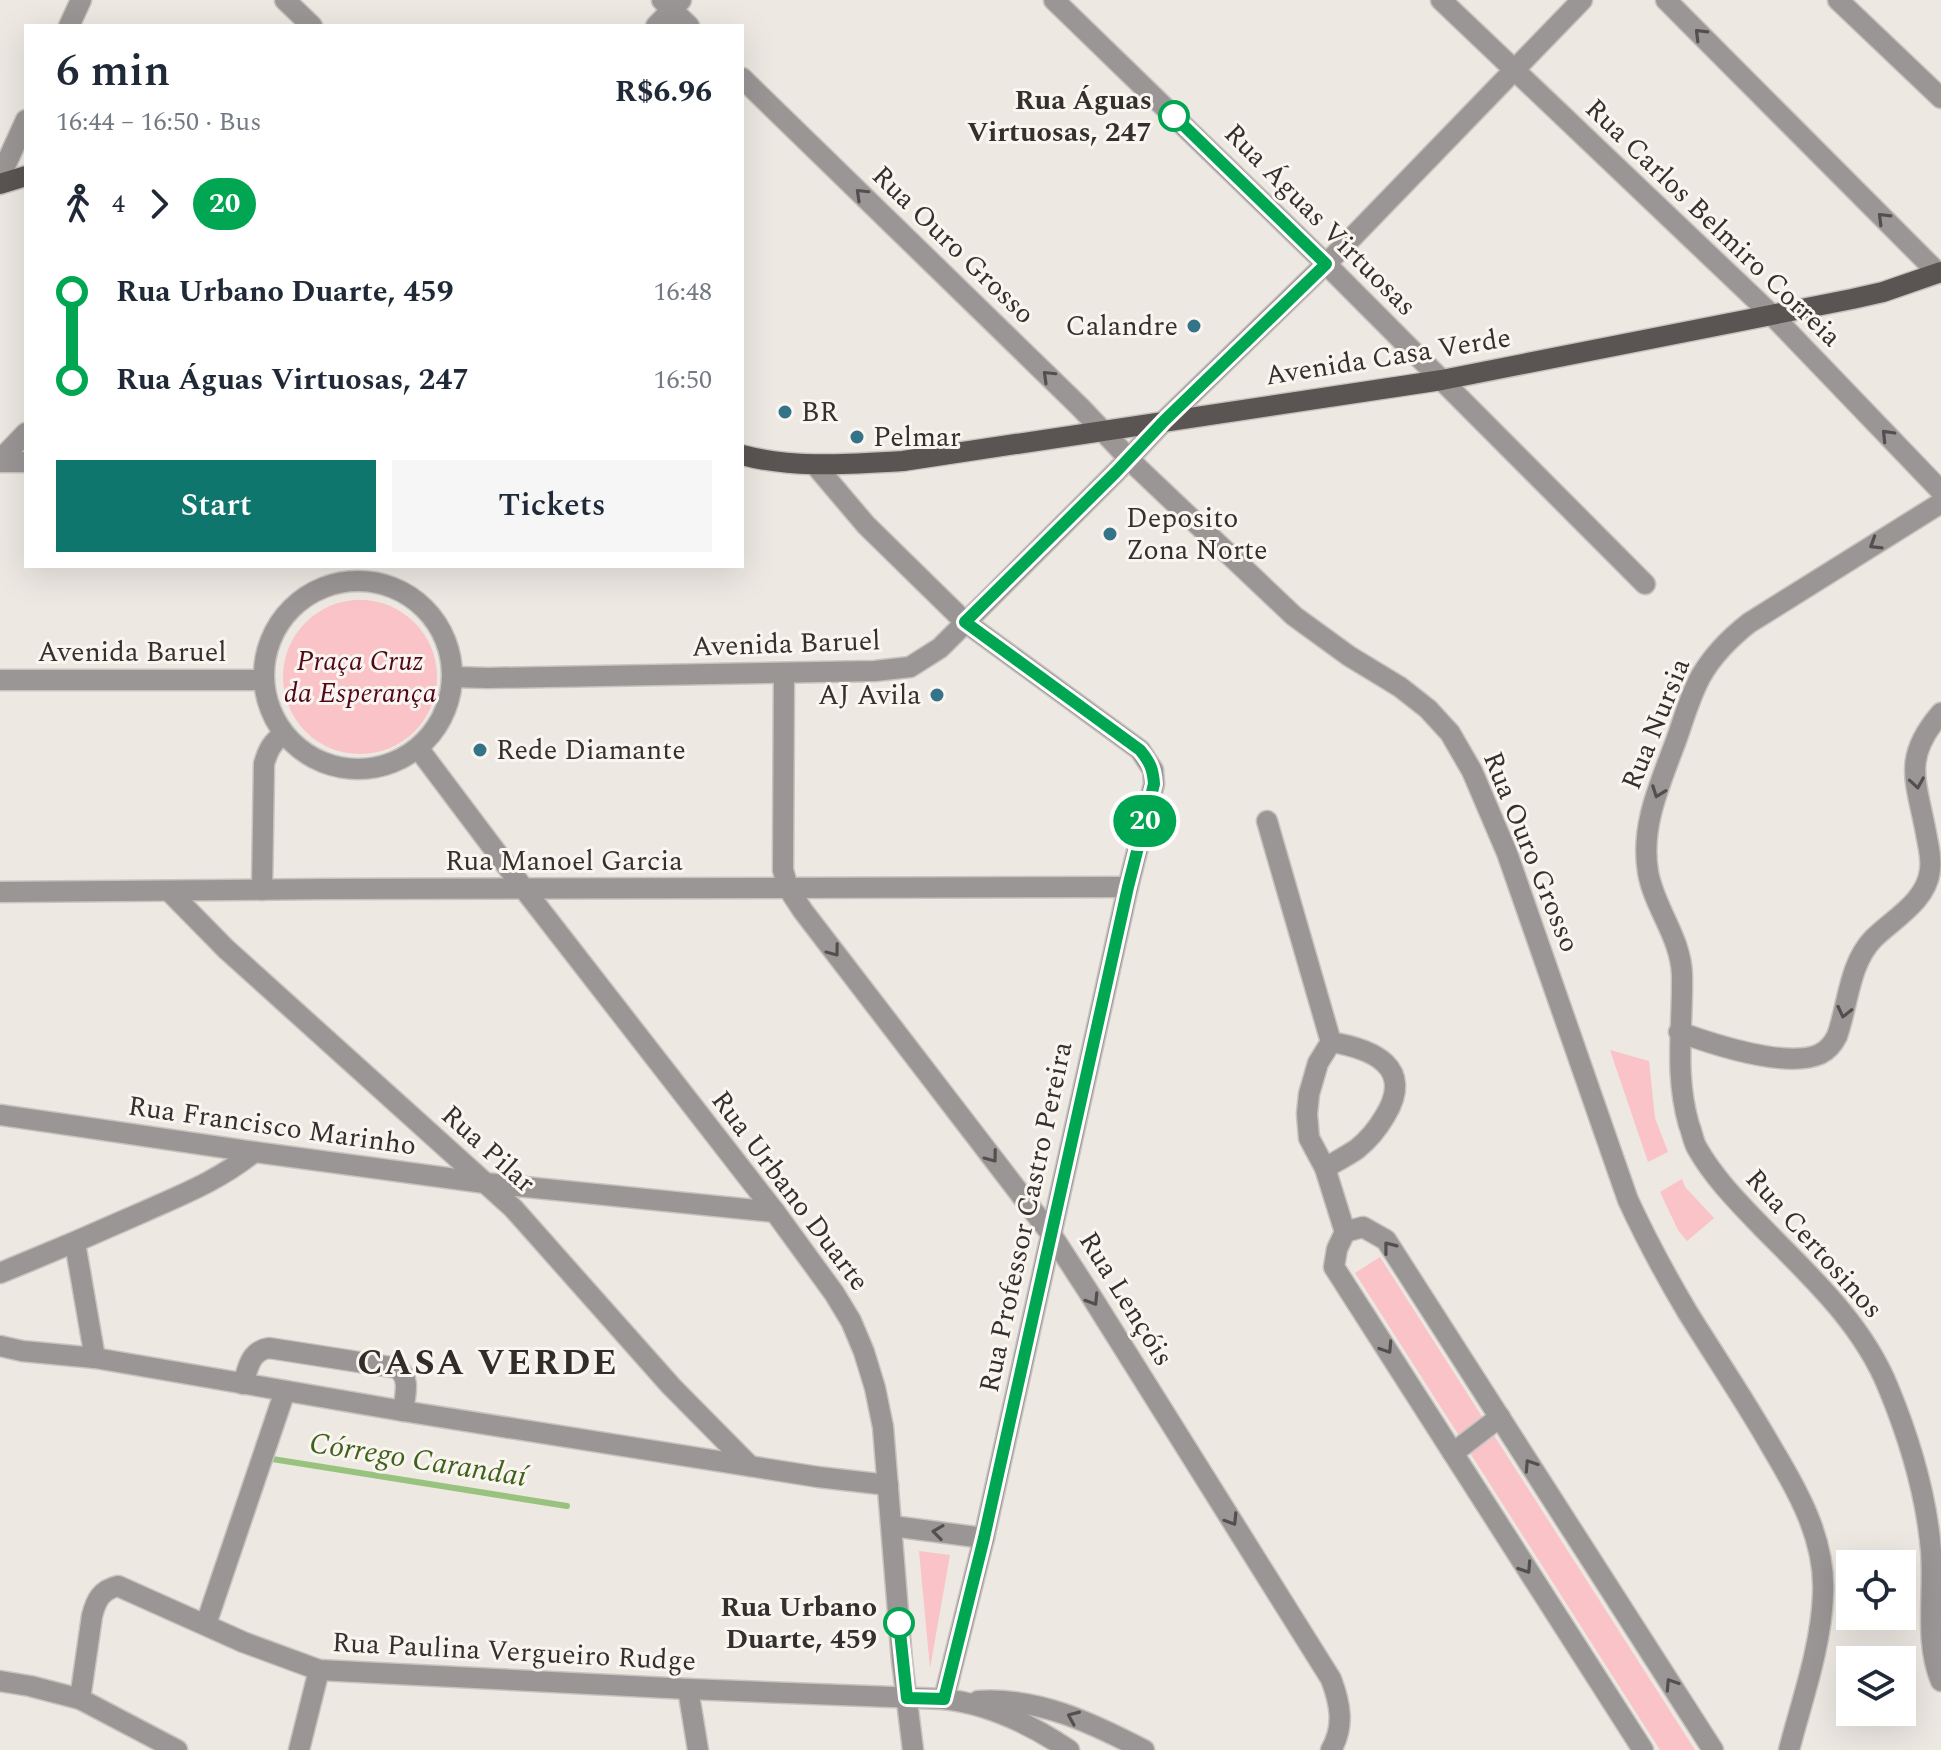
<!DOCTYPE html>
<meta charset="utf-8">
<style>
:root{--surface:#fff;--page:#f6f6f7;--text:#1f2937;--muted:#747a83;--accent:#0f766e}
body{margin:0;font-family:Spectral,serif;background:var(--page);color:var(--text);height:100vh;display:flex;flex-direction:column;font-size:30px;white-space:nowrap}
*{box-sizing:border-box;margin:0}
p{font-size:26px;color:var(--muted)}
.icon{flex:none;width:44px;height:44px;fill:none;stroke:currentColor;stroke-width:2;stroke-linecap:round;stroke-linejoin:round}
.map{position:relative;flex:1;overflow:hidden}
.drawer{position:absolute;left:24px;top:24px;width:720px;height:544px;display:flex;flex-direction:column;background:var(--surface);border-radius:0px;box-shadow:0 8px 32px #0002}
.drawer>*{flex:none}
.badge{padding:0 16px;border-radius:26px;font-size:28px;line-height:52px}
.buttons{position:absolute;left:1836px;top:1550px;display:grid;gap:16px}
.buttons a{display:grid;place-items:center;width:80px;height:80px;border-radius:0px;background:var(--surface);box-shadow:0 8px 32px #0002;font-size:40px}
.map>.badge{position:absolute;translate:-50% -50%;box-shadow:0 0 0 4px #fff}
.legs{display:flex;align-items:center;gap:12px;height:88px;padding:0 32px;font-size:26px}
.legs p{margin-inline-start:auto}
.headline{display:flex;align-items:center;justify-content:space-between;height:136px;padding:0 32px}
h1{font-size:44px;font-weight:600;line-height:60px}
.primary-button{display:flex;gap:16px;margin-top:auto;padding:16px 32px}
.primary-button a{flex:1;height:92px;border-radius:0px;background:var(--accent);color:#fff;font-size:32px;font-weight:600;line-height:92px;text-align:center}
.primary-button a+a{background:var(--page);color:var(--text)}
ul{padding:0 32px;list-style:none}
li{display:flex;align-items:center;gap:28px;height:88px;font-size:30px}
li i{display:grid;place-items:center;width:12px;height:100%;margin:0 10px;background:currentColor}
li i::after{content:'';width:20px;height:20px;margin:-10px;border:6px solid;border-radius:50%;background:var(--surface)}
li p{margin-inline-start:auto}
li:first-child i{background:linear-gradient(#0000 50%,currentColor 0)}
li:last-child i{background:linear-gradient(currentColor 50%,#0000 0)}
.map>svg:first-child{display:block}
</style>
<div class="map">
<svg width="1941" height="1750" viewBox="0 0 1941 1750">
<rect width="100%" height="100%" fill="#ede8e2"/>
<g fill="#f9c3c8">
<circle cx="360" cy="677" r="77"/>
<path d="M1610,1050L1649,1061L1655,1118L1668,1152L1648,1162Z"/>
<path d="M1682,1179L1685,1187L1714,1218L1687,1241L1678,1230L1660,1192Z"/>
<path d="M1380,1257L1695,1750H1660L1355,1273Z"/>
<path d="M919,1551L950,1555L930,1668Z"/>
</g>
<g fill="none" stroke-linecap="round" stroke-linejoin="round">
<path stroke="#99c27e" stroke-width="6" d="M266,1458L567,1506"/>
<defs>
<g id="minor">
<path d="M285,0L312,26"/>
<path d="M662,0L689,26"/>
<path d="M1054,0L1326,264L1645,584"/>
<path d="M1441,0L1772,315L1941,491"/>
<path d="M1666,0L1938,273"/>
<path d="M1838,0L1941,98"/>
<path d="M69,26L81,0"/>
<path d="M656,26L681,0"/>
<path d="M742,78L1080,407L1138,468L1294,616L1349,656L1400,687L1428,709L1450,733L1472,771L1507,853L1628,1200C1646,1239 1666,1276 1688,1313C1716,1358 1746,1402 1772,1448C1799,1493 1826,1541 1823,1595C1821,1647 1802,1700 1789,1750"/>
<path d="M0,177L26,120"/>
<path d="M0,460L26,433"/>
<path d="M0,462H26"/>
<path d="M816,466L866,525L965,622L1140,750L1153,770L1154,784L1128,887L984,1538L944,1699"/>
<path d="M1941,503L1749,623C1730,638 1713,655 1701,676C1690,696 1684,718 1677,738C1661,782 1640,825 1648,872C1654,908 1681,937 1682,975C1683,1027 1674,1073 1689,1125C1692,1132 1693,1141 1697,1148C1714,1178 1738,1202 1762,1227C1810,1276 1862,1323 1888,1387C1910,1440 1926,1493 1931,1550C1935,1593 1924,1641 1941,1681"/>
<circle cx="358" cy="675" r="94"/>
<path d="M784,673L783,870L788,888L803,911L1051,1234L1088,1291L1331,1679C1340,1703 1345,1726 1331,1750"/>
<path d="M453,677L488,678L875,671L910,667L940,648L1116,472L1164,421L1342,248L1582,0"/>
<path d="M0,680H263"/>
<path d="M418,748L524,889L775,1212L834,1293L851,1321L864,1352L875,1388L883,1427L902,1661L913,1750"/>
<path d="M1267,821L1331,1042"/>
<path d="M262,890L264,764C268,750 272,742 284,734"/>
<path d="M0,892L325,889L1128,887"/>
<path d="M170,892L226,949L513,1208L671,1386L750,1466"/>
<path d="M1679,1032C1712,1044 1787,1069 1820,1054C1828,1050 1833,1044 1837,1036C1848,1005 1849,964 1873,939C1893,919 1927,901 1930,870C1932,858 1928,845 1926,833C1916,780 1902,758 1941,713"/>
<path d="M1331,1042L1318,1063L1309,1094L1307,1114L1309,1138L1325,1168L1345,1232"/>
<path d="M0,1115L254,1152L485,1183L775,1212"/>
<path d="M1325,1168C1335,1162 1347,1156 1357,1149C1367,1141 1378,1128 1385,1116C1415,1067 1373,1049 1331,1042"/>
<path d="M75,1243L95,1358"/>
<path d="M0,1273C47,1254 94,1234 141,1213C181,1195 220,1180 254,1152"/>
<path d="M0,1346L22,1351L95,1358L403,1411L818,1477L888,1485"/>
<path d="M243,1384C248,1368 250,1351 269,1348L397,1368C411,1378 405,1395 403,1411"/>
<path d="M1453,1453L1500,1417"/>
<path d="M892,1526L984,1538"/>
<path d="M206,1624L285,1391"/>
<path d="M0,1681L30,1686L80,1699L177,1750"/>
<path d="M688,1689L698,1750"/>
<path d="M80,1699L92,1616C96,1600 101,1590 118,1586L243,1642L319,1670L688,1689L944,1699C989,1704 1032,1725 1069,1750"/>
<path d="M978,1701C1038,1697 1092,1723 1144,1750"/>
<path d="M299,1750L319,1670"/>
<path d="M1643,1750L1334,1267L1337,1249L1345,1232L1363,1227L1386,1240L1713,1750"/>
</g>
<g id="major">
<path d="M0,184L26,176"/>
<path d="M742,455C795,469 848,464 903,461L1442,380L1852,299L1883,292L1941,272"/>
</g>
</defs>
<use href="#minor" stroke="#c8c3be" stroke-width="23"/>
<use href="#major" stroke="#c8c3be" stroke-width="23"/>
<use href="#minor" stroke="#9a9695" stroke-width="20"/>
<use href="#major" stroke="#5a5452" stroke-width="20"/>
</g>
<defs><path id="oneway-chevron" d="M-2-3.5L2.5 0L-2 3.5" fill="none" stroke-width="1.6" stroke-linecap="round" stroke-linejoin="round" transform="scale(2)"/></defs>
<g stroke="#524f4e">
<use href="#oneway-chevron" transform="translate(1700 34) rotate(-135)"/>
<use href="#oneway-chevron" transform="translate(861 194) rotate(-136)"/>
<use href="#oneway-chevron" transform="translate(1883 218) rotate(-135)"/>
<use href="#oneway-chevron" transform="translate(1048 376) rotate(-136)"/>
<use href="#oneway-chevron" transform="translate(1887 435) rotate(-134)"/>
<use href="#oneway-chevron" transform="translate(1875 544) rotate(148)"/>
<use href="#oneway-chevron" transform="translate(1917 783) rotate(81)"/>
<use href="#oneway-chevron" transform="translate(1658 792) rotate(110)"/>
<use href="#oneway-chevron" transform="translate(834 951) rotate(53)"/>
<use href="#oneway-chevron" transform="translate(1844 1012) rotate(103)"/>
<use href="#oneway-chevron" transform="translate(992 1157) rotate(53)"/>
<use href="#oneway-chevron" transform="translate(1389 1247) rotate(-128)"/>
<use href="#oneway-chevron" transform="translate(1093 1300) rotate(58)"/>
<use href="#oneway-chevron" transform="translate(1387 1348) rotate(57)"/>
<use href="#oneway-chevron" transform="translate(1530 1465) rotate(-123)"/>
<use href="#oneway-chevron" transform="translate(1232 1520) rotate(58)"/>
<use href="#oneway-chevron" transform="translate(938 1532) rotate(-172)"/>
<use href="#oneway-chevron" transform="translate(1526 1568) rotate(57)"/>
<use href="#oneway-chevron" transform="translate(1671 1684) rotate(-123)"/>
<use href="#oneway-chevron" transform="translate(1073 1717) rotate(-157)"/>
</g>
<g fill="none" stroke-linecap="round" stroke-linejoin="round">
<defs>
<path id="line-1" d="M899,1623L907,1698L944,1699L984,1538L1128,887L1154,784C1153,769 1150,762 1140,750L965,622L1116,472L1164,421L1326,264L1174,116"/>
</defs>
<use href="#line-1" stroke="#fff" stroke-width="18"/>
<use href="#line-1" stroke="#00a651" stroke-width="12"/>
</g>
<g fill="#fff" stroke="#00a651" stroke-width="4">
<circle cx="1174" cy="116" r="14"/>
<circle cx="899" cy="1623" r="14"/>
</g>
<g fill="#357389" stroke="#faf5ef" stroke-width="3">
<circle cx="1194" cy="326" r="8"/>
<circle cx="785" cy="412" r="8"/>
<circle cx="857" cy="437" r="8"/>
<circle cx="1110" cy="534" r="8"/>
<circle cx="937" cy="695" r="8"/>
<circle cx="480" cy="750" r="8"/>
</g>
<g text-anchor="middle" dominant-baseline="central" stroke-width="6" stroke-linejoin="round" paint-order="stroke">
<g font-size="28" font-weight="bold" fill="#33312f" stroke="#faf5ef" text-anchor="end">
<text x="1152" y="100">Rua Águas<tspan x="1152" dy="32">Virtuosas, 247</tspan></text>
<text x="877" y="1607">Rua Urbano<tspan x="877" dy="32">Duarte, 459</tspan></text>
</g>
<g font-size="28" fill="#33312f" stroke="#faf5ef">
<text transform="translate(1320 220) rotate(45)">Rua Águas Virtuosas</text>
<text transform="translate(1713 223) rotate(44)">Rua Carlos Belmiro Correia</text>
<text transform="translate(953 245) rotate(44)">Rua Ouro Grosso</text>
<text transform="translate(1388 357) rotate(-9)">Avenida Casa Verde</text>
<text transform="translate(786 644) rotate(-2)">Avenida Baruel</text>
<text x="132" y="652">Avenida Baruel</text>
<text transform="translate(1656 724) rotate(-68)">Rua Nursia</text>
<text transform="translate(1531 852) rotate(68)">Rua Ouro Grosso</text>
<text x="564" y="861">Rua Manoel Garcia</text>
<text transform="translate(272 1126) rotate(8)">Rua Francisco Marinho</text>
<text transform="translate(488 1149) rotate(42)">Rua Pilar</text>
<text transform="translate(790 1191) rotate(53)">Rua Urbano Duarte</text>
<text transform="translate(1026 1217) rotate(-78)">Rua Professor Castro Pereira</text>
<text transform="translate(1814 1244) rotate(48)">Rua Certosinos</text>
<text transform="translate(1126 1299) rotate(58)">Rua Lençóis</text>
<text transform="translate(514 1652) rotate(3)">Rua Paulina Vergueiro Rudge</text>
</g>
<g font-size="28" fill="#33312f" stroke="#faf5ef" text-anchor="start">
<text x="1178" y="326" text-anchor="end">Calandre</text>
<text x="801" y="412">BR</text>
<text x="873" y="437">Pelmar</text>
<text x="1126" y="518">Deposito<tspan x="1126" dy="32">Zona Norte</tspan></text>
<text x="921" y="695" text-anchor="end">AJ Avila</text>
<text x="496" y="750">Rede Diamante</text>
</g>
<g font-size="28" font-style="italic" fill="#52061b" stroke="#faf5ef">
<text x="360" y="661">Praça Cruz<tspan x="360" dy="32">da Esperança</tspan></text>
</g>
<g font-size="30" font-style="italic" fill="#3d621e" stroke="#faf5ef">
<text transform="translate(418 1460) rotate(9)">Córrego Carandaí</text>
</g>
<g font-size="36" font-weight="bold" letter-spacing="2" fill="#312d28" stroke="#faf5ef">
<text x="488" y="1363">CASA VERDE</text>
</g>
</g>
</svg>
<div class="buttons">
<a><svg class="icon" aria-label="locate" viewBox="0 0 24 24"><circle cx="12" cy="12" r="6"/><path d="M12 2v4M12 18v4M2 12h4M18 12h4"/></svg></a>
<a><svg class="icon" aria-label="layers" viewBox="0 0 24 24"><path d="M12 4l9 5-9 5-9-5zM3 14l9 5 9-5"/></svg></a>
</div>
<b class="badge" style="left:1145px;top:821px;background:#00a651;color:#fff">20</b>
<section class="drawer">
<div class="headline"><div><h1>6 min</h1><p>16:44 – 16:50 · Bus</p></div><b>R$6.96</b></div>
<div class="legs"><svg class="icon" aria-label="walk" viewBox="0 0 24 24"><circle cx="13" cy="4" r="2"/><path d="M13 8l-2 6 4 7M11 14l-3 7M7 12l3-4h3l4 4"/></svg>4<svg class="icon" aria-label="forward" viewBox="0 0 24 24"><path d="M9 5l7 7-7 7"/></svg><b class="badge" style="background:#00a651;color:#fff">20</b></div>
<ul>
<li><i style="color:#00a651"></i><b>Rua Urbano Duarte, 459</b><p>16:48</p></li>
<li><i style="color:#00a651"></i><b>Rua Águas Virtuosas, 247</b><p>16:50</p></li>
</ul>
<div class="primary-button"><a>Start</a><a>Tickets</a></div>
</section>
</div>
